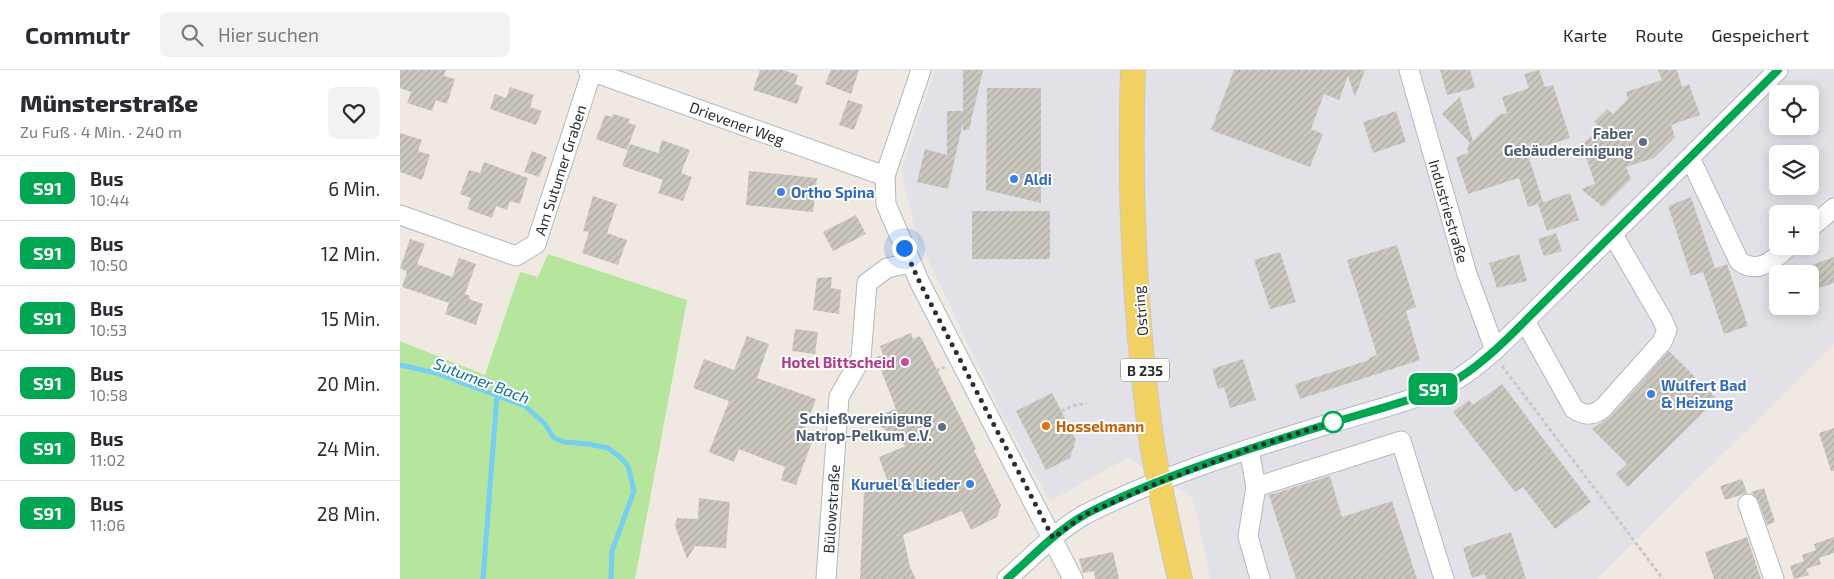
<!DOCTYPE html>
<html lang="de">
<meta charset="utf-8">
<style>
:root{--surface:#fff;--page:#f2f2f3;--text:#2b2b33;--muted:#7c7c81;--line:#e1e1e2}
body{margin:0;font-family:"Exo 2",sans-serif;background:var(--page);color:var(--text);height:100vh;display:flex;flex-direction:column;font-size:19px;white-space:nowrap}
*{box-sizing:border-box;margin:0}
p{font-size:16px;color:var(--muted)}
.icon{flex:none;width:28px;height:28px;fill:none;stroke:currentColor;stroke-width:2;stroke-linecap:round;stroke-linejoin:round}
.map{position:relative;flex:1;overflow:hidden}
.side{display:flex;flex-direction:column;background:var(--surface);width:400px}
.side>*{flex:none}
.badge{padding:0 10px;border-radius:8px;font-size:18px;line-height:32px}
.buttons{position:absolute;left:1369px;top:15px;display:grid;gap:10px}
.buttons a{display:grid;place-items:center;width:50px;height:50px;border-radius:8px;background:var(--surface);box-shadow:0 2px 12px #0003;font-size:25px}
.you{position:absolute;width:25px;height:25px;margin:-12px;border:4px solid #fff;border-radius:50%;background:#1a73e8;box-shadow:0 0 0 8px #1a73e833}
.map>.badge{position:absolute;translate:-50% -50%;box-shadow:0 0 0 2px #fff}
.round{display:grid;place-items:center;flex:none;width:52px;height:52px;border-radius:8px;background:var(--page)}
.headline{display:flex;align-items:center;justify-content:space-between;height:85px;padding:0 20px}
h1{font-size:24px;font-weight:800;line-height:38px}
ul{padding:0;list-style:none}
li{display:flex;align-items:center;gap:15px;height:65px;padding:0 20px;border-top:1px solid var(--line)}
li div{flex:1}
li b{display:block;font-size:19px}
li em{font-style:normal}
li .badge{min-width:55px;font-weight:700;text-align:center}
header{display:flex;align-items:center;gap:30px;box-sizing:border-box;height:70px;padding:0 25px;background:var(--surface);border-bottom:1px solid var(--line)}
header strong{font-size:24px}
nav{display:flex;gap:28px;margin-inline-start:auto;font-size:18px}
.search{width:350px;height:45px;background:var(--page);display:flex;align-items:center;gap:12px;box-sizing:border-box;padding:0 18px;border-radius:8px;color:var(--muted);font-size:19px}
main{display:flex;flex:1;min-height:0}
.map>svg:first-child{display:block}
</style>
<header>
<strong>Commutr</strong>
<div class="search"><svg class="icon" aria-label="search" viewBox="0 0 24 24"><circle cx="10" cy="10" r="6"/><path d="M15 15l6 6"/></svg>Hier suchen</div>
<nav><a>Karte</a><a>Route</a><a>Gespeichert</a></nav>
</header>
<main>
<section class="side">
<div class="headline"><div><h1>Münsterstraße</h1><p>Zu Fuß · 4 Min. · 240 m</p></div><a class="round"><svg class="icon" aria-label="heart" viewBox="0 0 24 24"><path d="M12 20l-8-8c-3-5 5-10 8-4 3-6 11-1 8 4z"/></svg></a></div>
<ul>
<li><span class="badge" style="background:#00a651;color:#fff">S91</span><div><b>Bus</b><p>10:44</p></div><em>6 Min.</em></li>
<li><span class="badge" style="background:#00a651;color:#fff">S91</span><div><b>Bus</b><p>10:50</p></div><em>12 Min.</em></li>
<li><span class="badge" style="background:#00a651;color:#fff">S91</span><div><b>Bus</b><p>10:53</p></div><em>15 Min.</em></li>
<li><span class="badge" style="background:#00a651;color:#fff">S91</span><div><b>Bus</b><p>10:58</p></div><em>20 Min.</em></li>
<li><span class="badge" style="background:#00a651;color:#fff">S91</span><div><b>Bus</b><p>11:02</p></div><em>24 Min.</em></li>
<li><span class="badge" style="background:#00a651;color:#fff">S91</span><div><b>Bus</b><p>11:06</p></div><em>28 Min.</em></li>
</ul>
</section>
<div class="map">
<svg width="1434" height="509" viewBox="0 0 1434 509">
<defs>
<pattern id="building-hatch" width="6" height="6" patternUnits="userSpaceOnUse" patternTransform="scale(1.25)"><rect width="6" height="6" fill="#cbc7bf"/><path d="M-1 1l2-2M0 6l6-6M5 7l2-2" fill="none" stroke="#afaba4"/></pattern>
</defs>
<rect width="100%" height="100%" fill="#efe9e1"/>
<path fill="#e3e1e8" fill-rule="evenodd" d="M535,0H1434V274L1197,509H810L793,427L727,388L650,431L601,343L516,164L501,101ZM1378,24H1410V56H1378ZM1378,84H1410V116H1378ZM1378,144H1410V176H1378ZM1378,204H1410V236H1378Z"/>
<path fill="#b6e59e" d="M148,184L287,230L235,509H0V271L85,305L120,202L138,207Z"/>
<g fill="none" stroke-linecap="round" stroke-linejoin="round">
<g stroke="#75cff0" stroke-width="5">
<path d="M0,295L36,303L125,336L145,354L154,368L164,372L189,374L208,378L220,387L228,396L234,421L212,481L211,509"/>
<path d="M83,509L97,325"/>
</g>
</g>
<g fill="url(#building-hatch)">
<path d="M0,0H46L44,6L55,9L47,34L36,30L32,41L7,33L11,22L0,18Z"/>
<path d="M360,0H383L398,5L395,14L403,17L397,34L353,20Z"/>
<path d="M431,0H459L451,24L425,14Z"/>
<path d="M563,0H583L569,60H563V52L548,119L517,112L525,79L547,85V41H563Z"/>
<path d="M834,0H965L955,27L948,6L939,30L924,24L911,59L923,64L910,97L811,60Z"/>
<path d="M1040,0H1070L1075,18L1047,25Z"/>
<path d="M1139,0L1145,17L1153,15L1170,68L1127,82L1143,132L1128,137L1119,108L1068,124L1056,87L1068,83L1067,77L1070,73L1042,44L1060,27L1073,71L1099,45L1107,43L1102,27L1129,18L1124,4Z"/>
<path d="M1258,0H1277L1282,17L1289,14L1300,45L1271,55L1275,67L1254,88L1226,97L1231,109L1203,137L1181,119L1195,114L1182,75L1200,57L1194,52L1207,39L1213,44L1228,29L1226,22L1262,10Z"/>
<path d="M110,17L134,25L130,37L142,41L136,55L90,39L95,24L106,28Z"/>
<path d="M587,18H641V133L586,120Z"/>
<path d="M448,30L463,35L454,60L439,55Z"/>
<path d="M996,41L1006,72L973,83L963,52Z"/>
<path d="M213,44L230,49L228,53L236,55L227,80L196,69L205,45L212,47Z"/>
<path d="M0,63L22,70L18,81L30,85L22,110L0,102Z"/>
<path d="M262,70L290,80L281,103L292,107L283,131L258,123L263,110L222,96L230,74L258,83Z"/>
<path d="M132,81L147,87L139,107L124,102Z"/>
<path d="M84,92L128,108L120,134L110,131L107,140L96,136L92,148L67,139L71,128L60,124L69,100L80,103Z"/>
<path d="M349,101L417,108L413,142L346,135Z"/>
<path d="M1170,123L1179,150L1147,161L1138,134Z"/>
<path d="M193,126L217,134L207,163L227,170L218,195L182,183L189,162L183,161Z"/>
<path d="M1291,127L1315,198L1308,201L1327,194L1348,256L1324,264L1303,202L1291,206L1268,136Z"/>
<rect x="572" y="141" width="78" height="48"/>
<path d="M456,145L466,164L433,181L423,162Z"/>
<path d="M1156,163L1162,181L1144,186L1138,169Z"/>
<path d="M10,169L25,174L17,194L52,207L59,188L76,194L65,224L70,226L69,229L83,234L76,255L45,244L49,233L2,217L7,202L0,198Z"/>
<path d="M997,175L1016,237L1006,241L1020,290L900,329L895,314L969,290V288L977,285L947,190Z"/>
<path d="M880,182L896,232L870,239L854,190Z"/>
<path d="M1119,184L1127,211L1097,218L1089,193Z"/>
<path d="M1434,187V213L1410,221V204L1406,197Z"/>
<path d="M432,207L431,218L441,220L439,244L413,240L417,208Z"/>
<path d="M395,259L418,262L415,284L392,281Z"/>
<path d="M511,263L513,269L519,266L522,269L576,379L574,380L601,435L597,447L571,460L562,441L503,465L510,497L516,509H460L464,422L488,413L479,387L506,376L479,355L480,345L496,339L476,287L483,285L480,276Z"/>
<path d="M347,266L369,274L357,308L416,329L401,368L412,372L396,415L381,410L385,397L364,389L339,379L334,392L309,382L329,331L293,318L304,289L334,300Z"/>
<path d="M1269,281L1317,329L1228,417L1216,404L1227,394L1192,359L1211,346Z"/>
<path d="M843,289L856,330L830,338L824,317L818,319L812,299Z"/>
<path d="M1102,314L1191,432L1155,459L1123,417L1115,422L1053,342L1069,330L1073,335Z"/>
<path d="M652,323L676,370L670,388L646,400L616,341Z"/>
<path d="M1434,358V401H1431L1419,363Z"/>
<path d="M930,406L942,447L992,431L1017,509H896L869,425Z"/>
<path d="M1342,409L1347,423L1325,430L1320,416Z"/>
<path d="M1364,418L1375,452L1367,455L1358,430L1351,422Z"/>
<path d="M299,428L330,432L326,478L295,476L287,489L275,456L277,448L298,449Z"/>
<path d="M1111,462L1126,509H1086L1085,504L1072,508L1063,478Z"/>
<path d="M1347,467L1361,509H1314L1305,482Z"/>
<path d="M1434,467V483L1419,488L1421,494L1406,499L1409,505L1394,509L1390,496L1404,491L1405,496L1402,485L1416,480L1414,474Z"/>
<path d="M713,482L719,509H695L694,501L683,503L679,489Z"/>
</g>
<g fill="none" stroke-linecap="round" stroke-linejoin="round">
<defs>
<g id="minor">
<path d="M188,0L485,106"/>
<path d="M521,0L485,106L486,134L520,213L673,509"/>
<path d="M1009,0L1067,204L1095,280"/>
<path d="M1290,88L1339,191C1358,206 1376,188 1389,176"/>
<path d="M0,145L116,186L136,174L192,1"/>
<path d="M1410,158L1434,138"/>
<path d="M1125,251L1174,339C1185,346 1193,346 1203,338L1262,272L1267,260L1262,249L1213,165"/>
<path d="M849,379L856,417L1001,371L1044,509"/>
<path d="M856,417L848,466L860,509"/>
<path d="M1348,434L1374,509"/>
<path d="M426,509L439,327L461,288L467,213L487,198L510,193"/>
<path d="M607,509C632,487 657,460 686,444C765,404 851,378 935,352C970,341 1029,327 1059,308C1084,292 1104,271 1125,251L1378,0"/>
</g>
<path id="major" d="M733,0C729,117 735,244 750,360C757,410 769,460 780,509"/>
</defs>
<use href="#minor" stroke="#b4b7c1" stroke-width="21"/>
<use href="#major" stroke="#c9c9c9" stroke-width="26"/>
<g stroke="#c9c9c9" stroke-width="3" stroke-dasharray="4 2.5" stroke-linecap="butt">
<path d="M1102,296L1263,509"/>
<path d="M536,301L545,297"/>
<path d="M661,341L672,336L687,333"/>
</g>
<use href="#minor" stroke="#fff" stroke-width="19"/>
<use href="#major" stroke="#f2d163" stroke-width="24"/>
</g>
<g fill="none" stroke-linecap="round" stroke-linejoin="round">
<defs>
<path id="line" d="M607,509C632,487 657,460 686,444C765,404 851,378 935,352C970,341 1029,327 1059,308C1084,292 1105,271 1125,251L1378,0"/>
</defs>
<use href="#line" stroke="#fff" stroke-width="11"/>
<use href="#line" stroke="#00a651" stroke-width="8"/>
<path stroke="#2e2e2e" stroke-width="5" stroke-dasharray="0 9" d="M504,178L520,213L653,468L684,445L760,412L849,379L933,352"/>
</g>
<g fill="#5c6f8a" stroke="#fff" stroke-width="2">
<circle cx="1243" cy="72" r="5"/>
<circle cx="542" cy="357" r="5"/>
</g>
<g fill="#3f7fe0" stroke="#fff" stroke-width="2">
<circle cx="614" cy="109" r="5"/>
<circle cx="381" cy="122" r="5"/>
<circle cx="1251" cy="324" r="5"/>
<circle cx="570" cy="414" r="5"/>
</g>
<circle fill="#d1479c" stroke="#fff" stroke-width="2" cx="505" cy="292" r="5"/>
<circle fill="#fff" stroke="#00a651" stroke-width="2.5" cx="933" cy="352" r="10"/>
<circle fill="#e8710a" stroke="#fff" stroke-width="2" cx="646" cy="356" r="5"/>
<g text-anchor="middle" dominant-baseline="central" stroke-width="4" stroke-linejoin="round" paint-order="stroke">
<rect fill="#fff" stroke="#6d6d6d" stroke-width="1" x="721" y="288.5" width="48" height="23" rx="4"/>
<g font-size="14" font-weight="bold" fill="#2e2e2e">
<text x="745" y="300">B 235</text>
</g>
<g font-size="15" fill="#2e2e2e" stroke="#fff">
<text transform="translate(337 53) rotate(20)">Drievener Weg</text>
<text transform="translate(160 100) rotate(-72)">Am Sutumer Graben</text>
<text transform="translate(1049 141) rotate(74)">Industriestraße</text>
<text transform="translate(740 241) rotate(-95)">Ostring</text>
<text transform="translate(431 439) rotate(-86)">Bülowstraße</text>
</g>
<g font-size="15" font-weight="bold" fill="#4e5e75" stroke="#fff" text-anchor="end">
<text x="1233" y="63">Faber<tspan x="1233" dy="17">Gebäudereinigung</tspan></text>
<text x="532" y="348">Schießvereinigung<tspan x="532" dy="17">Natrop-Pelkum e.V.</tspan></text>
</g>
<g font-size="15" font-weight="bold" fill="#366cbe" stroke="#fff" text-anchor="start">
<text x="624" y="109">Aldi</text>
<text x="391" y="122">Ortho Spina</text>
<text x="1261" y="315">Wulfert Bad<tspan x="1261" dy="17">&amp; Heizung</tspan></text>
<text x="560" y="414" text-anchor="end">Kuruel &amp; Lieder</text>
</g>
<g font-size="15" font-weight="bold" fill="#b23c85" stroke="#fff" text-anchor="end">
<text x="495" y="292">Hotel Bittscheid</text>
</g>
<g font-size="15" font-weight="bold" fill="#c56008" stroke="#fff" text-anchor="start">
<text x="656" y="356">Hosselmann</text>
</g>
<g font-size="16" font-style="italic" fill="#0d6fa3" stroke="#fff">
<text transform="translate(82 310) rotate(21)">Sutumer Bach</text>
</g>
</g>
</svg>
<div class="buttons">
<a><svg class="icon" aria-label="locate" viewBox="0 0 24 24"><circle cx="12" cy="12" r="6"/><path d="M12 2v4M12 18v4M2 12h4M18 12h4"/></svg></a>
<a><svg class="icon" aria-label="layers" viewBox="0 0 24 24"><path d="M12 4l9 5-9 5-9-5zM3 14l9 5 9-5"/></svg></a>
<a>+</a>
<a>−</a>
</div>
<div class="you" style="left:504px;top:178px"></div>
<b class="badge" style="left:1033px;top:319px;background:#00a651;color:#fff">S91</b>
</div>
</main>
